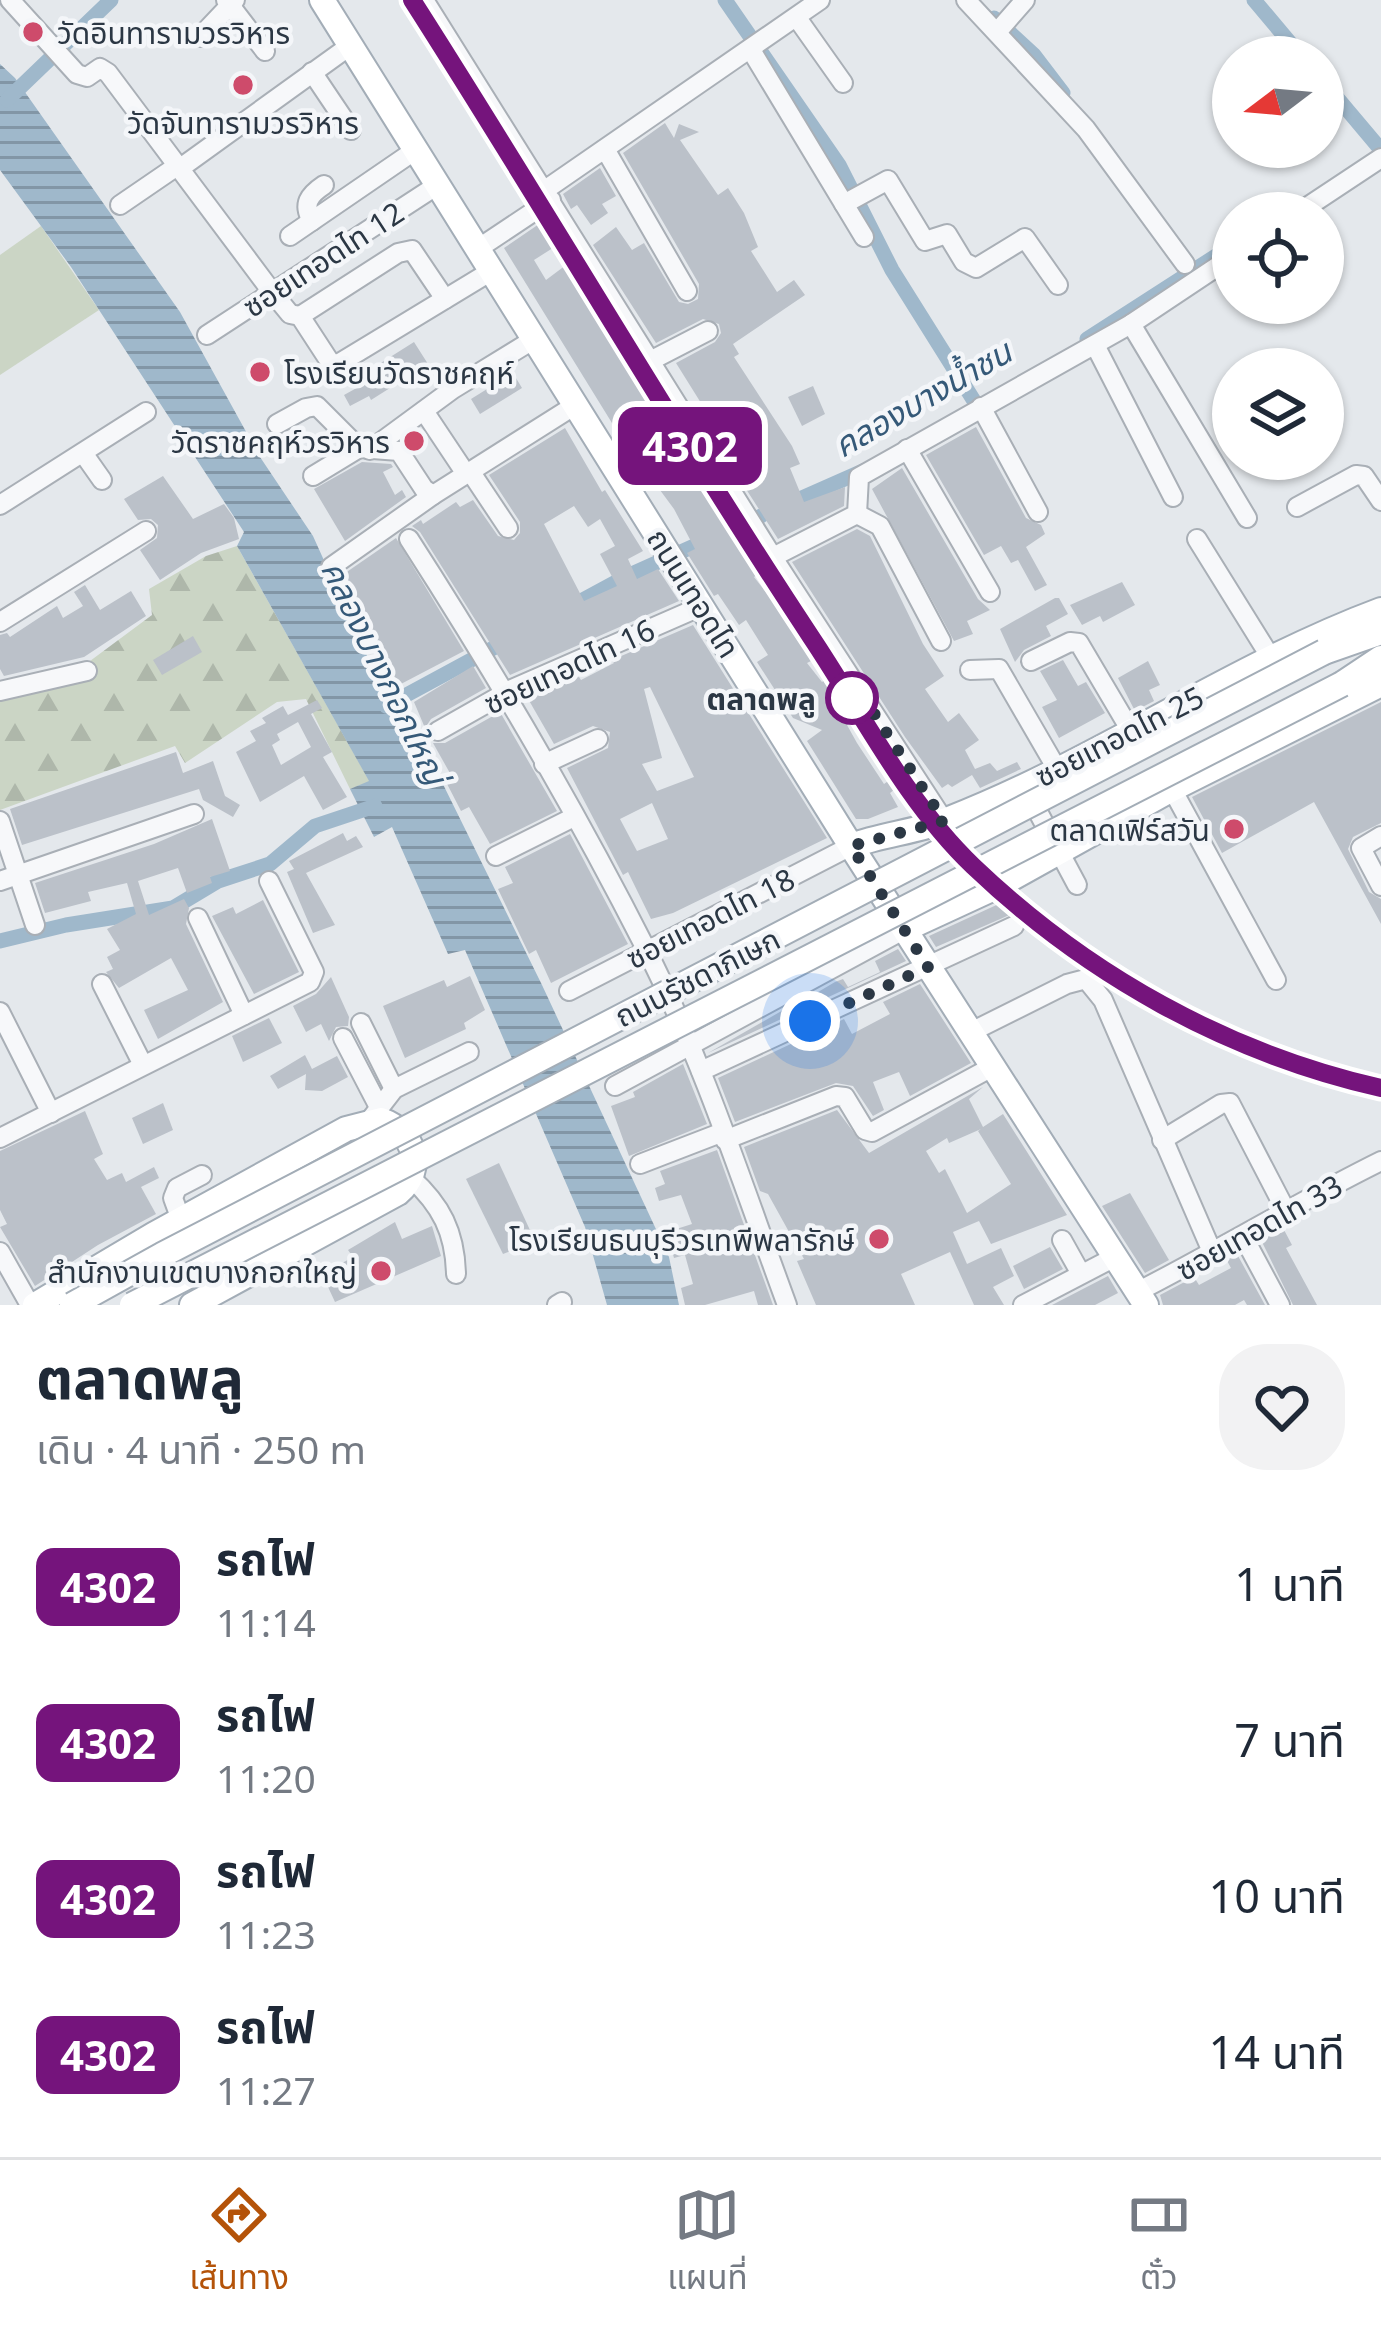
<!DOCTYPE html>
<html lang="th">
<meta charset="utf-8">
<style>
:root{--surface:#fff;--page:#f2f2f3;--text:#1f2937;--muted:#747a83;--line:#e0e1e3;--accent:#b45309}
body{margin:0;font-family:"Noto Sans","Noto Sans Thai",sans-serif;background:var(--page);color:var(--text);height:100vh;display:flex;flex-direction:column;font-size:45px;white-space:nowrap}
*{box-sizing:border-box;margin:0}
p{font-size:39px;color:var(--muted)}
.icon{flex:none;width:66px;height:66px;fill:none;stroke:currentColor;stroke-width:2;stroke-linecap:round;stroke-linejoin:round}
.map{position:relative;height:1305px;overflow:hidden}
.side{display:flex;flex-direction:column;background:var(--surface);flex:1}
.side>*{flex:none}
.badge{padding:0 24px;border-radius:18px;font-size:42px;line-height:78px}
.needle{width:78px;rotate:254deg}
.fabs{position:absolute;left:1212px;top:36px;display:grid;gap:24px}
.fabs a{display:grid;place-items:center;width:132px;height:132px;border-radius:50%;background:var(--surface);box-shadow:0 3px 9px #0004;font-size:60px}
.you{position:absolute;width:60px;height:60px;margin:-30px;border:9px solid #fff;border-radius:50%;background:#1a73e8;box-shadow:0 0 0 18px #1a73e833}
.map>.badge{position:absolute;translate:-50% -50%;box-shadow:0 0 0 6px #fff}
.round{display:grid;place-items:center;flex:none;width:126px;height:126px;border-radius:48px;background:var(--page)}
.head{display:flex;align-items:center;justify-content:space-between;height:204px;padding:0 36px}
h1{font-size:57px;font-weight:700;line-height:90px}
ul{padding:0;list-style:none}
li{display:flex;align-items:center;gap:36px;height:156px;padding:0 36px}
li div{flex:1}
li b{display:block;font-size:45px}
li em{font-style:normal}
li .badge{min-width:132px;font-weight:700;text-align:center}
.menu{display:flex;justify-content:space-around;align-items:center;height:168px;border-top:3px solid var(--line);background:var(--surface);font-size:33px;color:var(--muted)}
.menu a{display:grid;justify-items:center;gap:6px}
.menu .active{color:var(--accent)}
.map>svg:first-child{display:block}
</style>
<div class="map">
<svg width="1381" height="1305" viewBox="0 0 1381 1305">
<defs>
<pattern id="forest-firs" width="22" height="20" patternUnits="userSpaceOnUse" patternTransform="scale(3)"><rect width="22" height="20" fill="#cbd5c5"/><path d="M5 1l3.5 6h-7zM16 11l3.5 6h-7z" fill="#aeb7aa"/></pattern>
<pattern id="water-rules" width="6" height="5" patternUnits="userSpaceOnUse" patternTransform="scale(3)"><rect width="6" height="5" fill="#9fb8cb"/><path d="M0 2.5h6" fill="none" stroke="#8296a6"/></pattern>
</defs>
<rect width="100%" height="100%" fill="#e4e8ec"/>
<path fill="#cbd5c5" d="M41,226L99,310L0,375V255Z"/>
<path fill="url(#forest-firs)" d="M237,546L370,782L350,789L306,699L277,702L185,763L175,746L0,810V684L90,661L152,615L149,589L206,556Z"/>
<path fill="url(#water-rules)" d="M0,64L15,78L180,312L260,457L313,536L372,667L398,693L542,985L669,1257L679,1305H607L585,1227L465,950L448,954L392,827L374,837L350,789L369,781L237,546L244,532L71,267L0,170Z"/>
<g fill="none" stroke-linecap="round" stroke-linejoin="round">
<g stroke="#9fb8cb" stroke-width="15">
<path d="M725,0L839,165L892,270L976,404"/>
<path d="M1254,0L1302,57"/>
<path d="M994,18L1034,55L1063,93"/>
<path d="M1323,81L1381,150"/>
<path d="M7,100L111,0"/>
<path d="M1087,339L1233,245"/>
<path d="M788,504L865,470"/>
<path d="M566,609L627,576L761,516"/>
<path d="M386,706L508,640"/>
<path d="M0,941L66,925L173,908L218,881L270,864L315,826L375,806"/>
</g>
</g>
<g fill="#bbc1c9" fill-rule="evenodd">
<path d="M665,123L674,138L679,124L699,132L680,140L718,195L728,188L744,213L758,247L751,251L777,292L794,280L805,295L733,344L739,354L734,357L792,446L800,464L790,468L804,502L845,487L844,506L778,539L723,453L727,451L701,403L676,363L715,342L721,333L719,324L703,319L656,343L593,245L616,227L632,250L644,243L679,302L688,304L698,299L699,284L623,153Z"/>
<path d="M600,168L616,196L602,204L608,213L591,225L577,205L571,209L563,194Z"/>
<path d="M542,222L556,246L534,260L546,280L570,262L711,485L706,488L732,531L739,528L745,538L764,570L754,577L790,623L794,620L804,634L799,637L811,661L807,663L822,682L825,680L832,689L835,686L857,718L847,725L857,743L884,784L898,774L903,783L890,793L898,807L868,819H856L807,741L822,730L793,718L757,662L768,655L746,620L739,625L718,594L714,596L687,553L695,549L674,509L620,436L504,248Z"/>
<path d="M414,342L428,364L371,400L369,396L350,406L344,395L362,385L357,378Z"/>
<path d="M513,373L522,388L480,414L471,399Z"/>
<path d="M813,386L825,414L802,426L788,397Z"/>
<path d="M976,427L1026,518L1041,525L1045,534L1026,547L1047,585L1035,591L1018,560L1011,563L1001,546L984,555L926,455Z"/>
<path d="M565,428L602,492L605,490L643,551L628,559L637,579L658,569L679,601L510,675L420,532L412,526L421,520L423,524L456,502L460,507L473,500L498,536L514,540L520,533V522L489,475ZM574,506L588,527L600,519L615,546L600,554L617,586L584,601L544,524Z"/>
<path d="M362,462L391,464L393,467L383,472L395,495L402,490L406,497L345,541L314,489Z"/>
<path d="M902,468L978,599L990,610L967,621L973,634L954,641L872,489Z"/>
<path d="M163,476L193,519L224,504L234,518L239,539L201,553L160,580L140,550L157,538L158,525L151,519L138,520L124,499Z"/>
<path d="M857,529L870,536L923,644L944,676L925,689L948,722L959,713L979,740L965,750L975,769L990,763L997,771L1017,762L1021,769L980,788L972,775L952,787L948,784L942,788L905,737L792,562Z"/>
<path d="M396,538L464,651L399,685L338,584V578Z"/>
<path d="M1122,582L1135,605L1103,622L1100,616L1082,625L1070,605Z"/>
<path d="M85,585L100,610L131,591L146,616L84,657L4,676L0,669V635L7,633L10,637L57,606L63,618L83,606L74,592Z"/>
<path d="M1055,598H1059L1068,614L1046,626L1051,636L1024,650L1015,662L1000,629Z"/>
<path d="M693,625L827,838L673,913L651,919L628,872L623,875L567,768L608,748L610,732L593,726L554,744L527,697L563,681L579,677L581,680L614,663L612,660ZM650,687L694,777L657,791L642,764L662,758L644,689ZM652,803L668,839L637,851L620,819Z"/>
<path d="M193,636L202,652L162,675L153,660Z"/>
<path d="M1063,660L1078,686L1086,682L1105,713L1059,738L1042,707L1057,700L1040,671Z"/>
<path d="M1148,661L1160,685L1149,690L1154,701L1135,711L1118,678Z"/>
<path d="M473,666L486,688L431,719L425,728L414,702Z"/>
<path d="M317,700L322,708L311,714L332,752L323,757L347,797L323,810L304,776L260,802L236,752L256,741L250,731L266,723L262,718L283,706L288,715ZM298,722L311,747L281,765L272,745L280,740L277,734Z"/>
<path d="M1381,702V823L1353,837L1348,849L1369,892L1381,899V924L1314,802L1222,853L1192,797Z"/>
<path d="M500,712L557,811L490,844L469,807L461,811L444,778L451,775L433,743H445Z"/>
<path d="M176,752L183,773L213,761L225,796L240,805L233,817L203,800L199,789L22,845L10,809Z"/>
<path d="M212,819L230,871L210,877L212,883L187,893L178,868L138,881L149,915L184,899L189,908L186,924L223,1002L158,1039L144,1010L188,990L171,958L119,988L106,972L113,969L107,957L120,950L107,929L136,914L127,883L88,892L91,901L45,913L35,883L154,844Z"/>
<path d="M343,833L347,841L356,836L363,847L306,873L335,925L313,933L287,872L294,869L289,861Z"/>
<path d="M570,834L628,944L551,983L536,950L529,954L498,889L513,883L505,867Z"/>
<path d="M263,900L299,972L254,994L212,916L233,907L236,914Z"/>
<path d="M1003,902L1014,913L936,947L929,936Z"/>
<path d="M898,949L906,961L708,1053L785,1009L787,1013L821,998L818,992L835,982L843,979L848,987L880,972L875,961Z"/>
<path d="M470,976L485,1010L464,1023L466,1029L405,1058L383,1006L444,980L447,987Z"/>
<path d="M331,977L349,1017L348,1026L336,1027L329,1041L321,1024L306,1032L293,1006L316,994Z"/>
<path d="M920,984L971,1063L910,1096L899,1072L873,1082L884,1110L873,1116L853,1086L836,1083L735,1122L718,1078L844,1019L852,1034L890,1014L883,1002Z"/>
<path d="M269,1018L282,1043L243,1062L232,1036Z"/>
<path d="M305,1055L312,1069L337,1056L348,1077L322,1091L305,1090L306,1074L278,1089L270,1076Z"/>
<path d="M683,1064L707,1124L629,1156L611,1106L635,1097L633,1092Z"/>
<path d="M983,1087L969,1099L983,1127L1003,1114L1067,1215L991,1244L979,1221L953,1232L967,1264L1001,1248L1014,1276L993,1287L1004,1305H974L950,1252L901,1274L915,1305H816L797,1261L804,1259L768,1194L760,1191L744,1147L837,1110L869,1153ZM981,1129L978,1131L1011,1184L967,1213L945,1169L939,1173L926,1151L947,1138L949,1143Z"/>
<path d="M163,1103L173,1130L143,1144L132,1118Z"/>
<path d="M85,1111L103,1154L94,1159L107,1180L122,1173L126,1182L154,1167L159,1178L141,1187L156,1214L98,1245L35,1286L0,1227L7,1224L0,1210V1151Z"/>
<path d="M717,1150L726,1175L773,1305H758L754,1291L705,1305H685L681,1288L693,1284L685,1255L674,1258L667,1232L692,1224L681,1195L659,1201L655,1188L665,1184L660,1171Z"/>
<path d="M499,1163L535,1241L503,1254L466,1179Z"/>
<path d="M1130,1193L1169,1260L1145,1273L1102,1206Z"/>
<path d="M395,1222L402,1239L432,1226L441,1256L335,1302L322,1274L353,1257L348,1250Z"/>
<path d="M1283,1228L1292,1245L1286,1248L1317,1305H1293L1261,1240Z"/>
<path d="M1050,1247L1063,1269L1024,1289L1013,1266Z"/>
<path d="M1237,1254L1265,1305H1247L1244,1300L1235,1305H1163L1160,1295L1194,1277L1199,1285L1231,1268L1226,1259Z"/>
<path d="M1108,1276L1118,1293L1095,1305H1052Z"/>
</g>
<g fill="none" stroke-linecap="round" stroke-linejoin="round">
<defs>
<g id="minor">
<path d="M10,0L77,74L87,77L100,68L108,73L272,292L290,314L300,316L330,362L338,364L493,270"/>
<path d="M226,0L265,51"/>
<path d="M424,0L779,567L944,821"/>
<path d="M966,0L1086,129L1185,264"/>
<path d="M797,18L843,83"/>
<path d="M998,31L1025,0"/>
<path d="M200,37L235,0"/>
<path d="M751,50L864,237"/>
<path d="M312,72L351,130"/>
<path d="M605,149L687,291"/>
<path d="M179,169L351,45"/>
<path d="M545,190L820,0"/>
<path d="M844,204L888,180L925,241L947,234L964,262L976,268L1025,238L1058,285"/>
<path d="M120,205L177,166"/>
<path d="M1298,213L1381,158"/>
<path d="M312,221C302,204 309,195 324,185"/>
<path d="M290,236L417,149"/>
<path d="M479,248L551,200"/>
<path d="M300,316L398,253L412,250L445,299"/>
<path d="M1131,324L1247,518"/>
<path d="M207,335L439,184"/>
<path d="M1095,345L1173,497"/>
<path d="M650,361L708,331"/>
<path d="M981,407L1038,512"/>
<path d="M424,411L466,474"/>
<path d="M277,424L306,408L317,406L359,448L399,451L424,489L433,495L577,404"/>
<path d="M907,449L990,592"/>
<path d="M370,450L453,389L536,338"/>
<path d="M83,453L102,480"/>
<path d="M470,471L508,528"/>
<path d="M313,476L359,448"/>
<path d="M0,505L146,412"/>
<path d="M1297,507L1356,475L1364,476L1381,501"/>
<path d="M857,514L880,526L941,641"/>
<path d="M409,539C494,671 575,809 646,949C704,1063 743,1186 787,1305"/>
<path d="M1197,539L1271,658"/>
<path d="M773,557L857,514L859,477L1131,324L1233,256"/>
<path d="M331,567L433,495"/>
<path d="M0,622L146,531"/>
<path d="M1031,661L1070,642L1079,643L1131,731"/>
<path d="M970,670L999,669L1057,769"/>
<path d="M0,691L87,671"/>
<path d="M438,731L512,689L702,606"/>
<path d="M544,764L598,739"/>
<path d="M1172,789L1276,980"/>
<path d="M1033,793L1037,810L1077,885"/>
<path d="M0,821L35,925"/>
<path d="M1381,836L1361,848L1381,886"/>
<path d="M496,856L574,817"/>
<path d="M0,881L194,814"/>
<path d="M198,918L244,1015"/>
<path d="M102,984L143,1065"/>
<path d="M569,991L851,846"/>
<path d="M0,1012L51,1113"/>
<path d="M361,1023L394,1089"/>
<path d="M971,1032L1067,984L1086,979L1103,1000L1213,1254"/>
<path d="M343,1038L380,1109"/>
<path d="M701,1071L1014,926"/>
<path d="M615,1086L905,929"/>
<path d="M370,1120L394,1089L469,1052"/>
<path d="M0,1138L310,982L314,972L269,881"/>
<path d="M725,1140L836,1096L845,1097L865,1130L872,1132L992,1067"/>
<path d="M1162,1140L1221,1104L1230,1103L1285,1209"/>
<path d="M640,1164L723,1132"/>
<path d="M411,1178C441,1205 455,1232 456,1274"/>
<path d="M181,1220L173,1198L177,1188L202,1175"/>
<path d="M1243,1236L1280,1305"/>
<path d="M1062,1240L1081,1274"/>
<path d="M0,1252L30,1305"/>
<path d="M1137,1292C1219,1250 1298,1202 1381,1161"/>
<path d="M557,1305L562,1302"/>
<path d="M1023,1305L1115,1257"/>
</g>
<g id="major">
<path d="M322,0L851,846L1146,1305"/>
<path d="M1324,652L1381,632"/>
<path d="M1342,684L1381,658"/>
<path d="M851,846C883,834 917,832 949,819C1098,761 1231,666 1381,610"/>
<path d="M905,929L996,887L1172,789L1381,684"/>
<path d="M35,1305L153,1235L346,1129L381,1120C415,1132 426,1169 398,1193L192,1305"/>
</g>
</defs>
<use href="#minor" stroke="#a9afb6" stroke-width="22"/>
<use href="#major" stroke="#a3adb7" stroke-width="28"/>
<use href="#minor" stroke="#f7f8fa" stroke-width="18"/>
<use href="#major" stroke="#fff" stroke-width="24"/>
<path stroke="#7d8895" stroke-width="4.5" stroke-dasharray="6 12" stroke-linecap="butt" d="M412,0C545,209 670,423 806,629C858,708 904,800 973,865C1087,974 1227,1054 1381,1088"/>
<defs>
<g id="major-bridge">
<path d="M72,1305L162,1255L1324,652"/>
<path d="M132,1305L1342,684"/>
</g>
</defs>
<use href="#major-bridge" stroke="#a3adb7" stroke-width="28" stroke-linecap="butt"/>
<use href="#major-bridge" stroke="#fff" stroke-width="24"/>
</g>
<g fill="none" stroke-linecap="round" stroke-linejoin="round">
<defs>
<path id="line" d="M412,0C547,211 673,428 811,637C862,713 906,802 973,866C1087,975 1227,1053 1381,1088"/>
</defs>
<use href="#line" stroke="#fff" stroke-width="27"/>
<use href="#line" stroke="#75147c" stroke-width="18"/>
<path stroke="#2b3744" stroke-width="12" stroke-dasharray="0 21.6" d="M810,1021L928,967L851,846L944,821L864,698H852"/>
</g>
<g fill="#ce4b6b" stroke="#f4f6f9" stroke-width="4.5">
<circle cx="33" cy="32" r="12"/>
<circle cx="243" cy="85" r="12"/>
<circle cx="260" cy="372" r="12"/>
<circle cx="414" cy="441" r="12"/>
<circle cx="1234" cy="829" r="12"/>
<circle cx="879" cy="1239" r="12"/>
<circle cx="381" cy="1271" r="12"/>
</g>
<circle fill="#fff" stroke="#75147c" stroke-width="6" cx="852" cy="698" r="24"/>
<g text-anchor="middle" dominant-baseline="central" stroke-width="9" stroke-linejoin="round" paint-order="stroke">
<g font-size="30" fill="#2b3744" stroke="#f4f6f9" text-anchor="end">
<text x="57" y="32" text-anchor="start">วัดอินทารามวรวิหาร</text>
<text x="243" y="122" text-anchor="middle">วัดจันทารามวรวิหาร</text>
<text x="284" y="372" text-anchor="start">โรงเรียนวัดราชคฤห์</text>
<text x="390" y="441">วัดราชคฤห์วรวิหาร</text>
<text x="1210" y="829">ตลาดเฟิร์สวัน</text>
<text x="855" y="1239">โรงเรียนธนบุรีวรเทพีพลารักษ์</text>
<text x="357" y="1271">สำนักงานเขตบางกอกใหญ่</text>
</g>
<g font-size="30" fill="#2b3744" stroke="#f4f6f9">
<text transform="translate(323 259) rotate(-33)">ซอยเทอดไท 12</text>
<text transform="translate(694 593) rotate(58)">ถนนเทอดไท</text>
<text transform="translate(569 666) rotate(-25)">ซอยเทอดไท 16</text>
<text transform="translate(1119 736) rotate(-27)">ซอยเทอดไท 25</text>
<text transform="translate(710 918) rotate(-27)">ซอยเทอดไท 18</text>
<text transform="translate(697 977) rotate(-27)">ถนนรัชดาภิเษก</text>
<text transform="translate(1259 1227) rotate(-29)">ซอยเทอดไท 33</text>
</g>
<g font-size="30" font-weight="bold" fill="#2b3744" stroke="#f4f6f9" text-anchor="end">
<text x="816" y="698">ตลาดพลู</text>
</g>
<g font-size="33" font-style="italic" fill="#355978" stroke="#f4f6f9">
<text transform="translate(922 398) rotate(-30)">คลองบางน้ำชน</text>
<text transform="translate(385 672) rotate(64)">คลองบางกอกใหญ่</text>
</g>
</g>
</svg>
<div class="fabs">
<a><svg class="needle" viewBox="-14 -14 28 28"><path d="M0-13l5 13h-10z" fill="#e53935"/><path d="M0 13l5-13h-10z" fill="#747a83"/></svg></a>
<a><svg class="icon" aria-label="locate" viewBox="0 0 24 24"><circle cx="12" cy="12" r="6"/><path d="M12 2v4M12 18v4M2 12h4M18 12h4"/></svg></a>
<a><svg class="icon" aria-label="layers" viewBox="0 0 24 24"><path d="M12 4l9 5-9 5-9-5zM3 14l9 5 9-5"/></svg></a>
</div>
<div class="you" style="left:810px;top:1021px"></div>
<b class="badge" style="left:690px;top:446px;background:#75147c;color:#fff">4302</b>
</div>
<section class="side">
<div class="head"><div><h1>ตลาดพลู</h1><p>เดิน · 4 นาที · 250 m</p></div><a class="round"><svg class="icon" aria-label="heart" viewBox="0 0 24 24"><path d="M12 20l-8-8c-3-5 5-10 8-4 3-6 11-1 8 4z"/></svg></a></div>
<ul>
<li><span class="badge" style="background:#75147c;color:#fff">4302</span><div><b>รถไฟ</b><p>11:14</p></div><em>1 นาที</em></li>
<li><span class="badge" style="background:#75147c;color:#fff">4302</span><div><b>รถไฟ</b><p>11:20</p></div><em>7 นาที</em></li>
<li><span class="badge" style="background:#75147c;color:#fff">4302</span><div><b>รถไฟ</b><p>11:23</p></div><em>10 นาที</em></li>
<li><span class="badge" style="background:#75147c;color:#fff">4302</span><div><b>รถไฟ</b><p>11:27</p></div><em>14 นาที</em></li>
</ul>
</section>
<nav class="menu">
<a class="active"><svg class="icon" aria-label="directions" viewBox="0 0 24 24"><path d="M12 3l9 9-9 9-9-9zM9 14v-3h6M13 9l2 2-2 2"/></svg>เส้นทาง</a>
<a><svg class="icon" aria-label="map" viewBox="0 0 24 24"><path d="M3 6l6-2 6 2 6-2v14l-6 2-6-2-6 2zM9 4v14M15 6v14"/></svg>แผนที่</a>
<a><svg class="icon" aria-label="tickets" viewBox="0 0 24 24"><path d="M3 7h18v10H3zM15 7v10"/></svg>ตั๋ว</a>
</nav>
